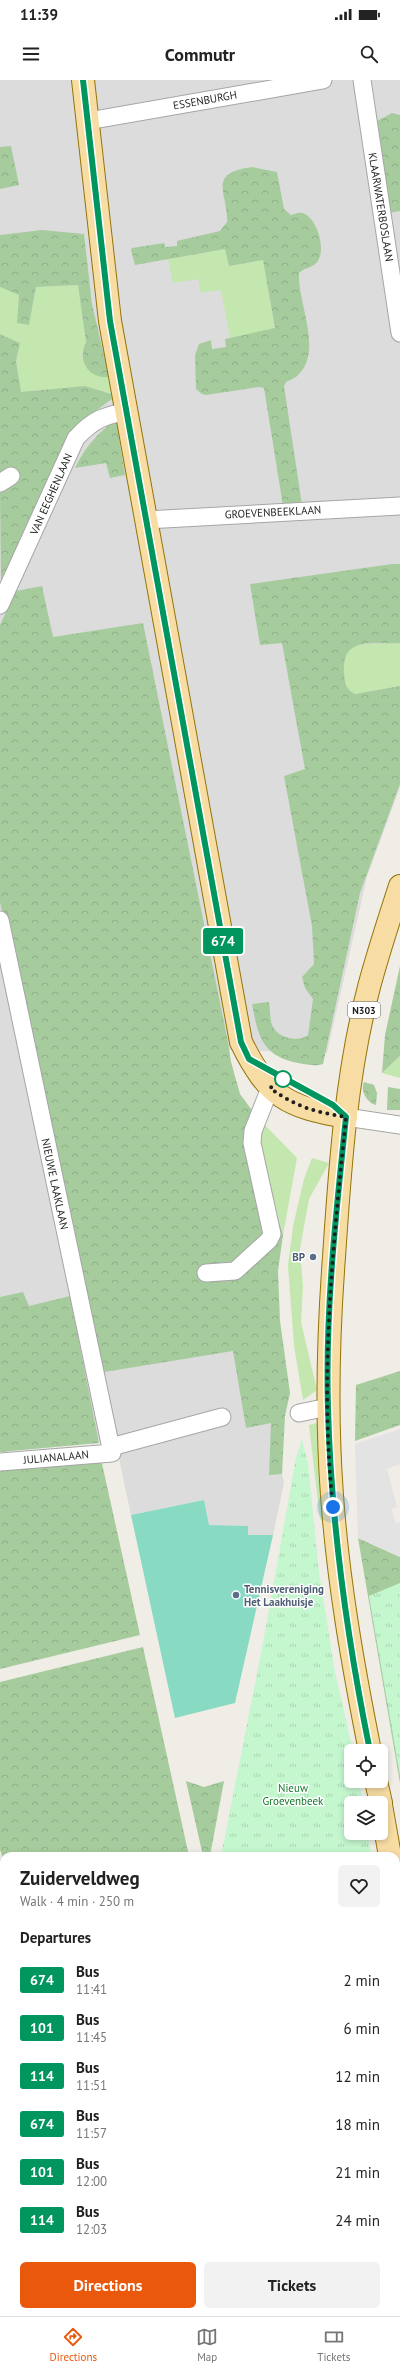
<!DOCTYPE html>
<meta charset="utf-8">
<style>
:root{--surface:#fff;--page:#f2f2f2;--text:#222;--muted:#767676;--line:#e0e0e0;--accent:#ea580c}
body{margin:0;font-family:"PT Sans",sans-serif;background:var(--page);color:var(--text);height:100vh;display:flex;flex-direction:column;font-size:15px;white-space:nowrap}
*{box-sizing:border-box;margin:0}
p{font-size:13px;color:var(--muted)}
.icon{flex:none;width:22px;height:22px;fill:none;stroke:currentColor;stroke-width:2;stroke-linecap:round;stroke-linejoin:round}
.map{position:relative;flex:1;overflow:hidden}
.sheet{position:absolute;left:0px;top:1772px;width:400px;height:464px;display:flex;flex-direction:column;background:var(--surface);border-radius:12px 12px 0 0;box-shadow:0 2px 6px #0003}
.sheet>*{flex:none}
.badge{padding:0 8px;border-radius:3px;font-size:14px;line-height:26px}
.fabs{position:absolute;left:344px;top:1664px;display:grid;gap:8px}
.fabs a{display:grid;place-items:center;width:44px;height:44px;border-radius:6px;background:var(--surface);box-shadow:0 2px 6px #0003;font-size:20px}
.you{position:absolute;width:20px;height:20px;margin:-10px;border:3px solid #fff;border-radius:50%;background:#1a73e8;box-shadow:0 0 0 6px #1a73e833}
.map>.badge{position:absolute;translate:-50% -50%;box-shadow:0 0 0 2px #fff}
h2{padding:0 20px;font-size:15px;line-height:36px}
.round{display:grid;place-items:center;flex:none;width:42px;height:42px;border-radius:6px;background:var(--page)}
.overview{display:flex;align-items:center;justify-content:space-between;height:68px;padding:0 20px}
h1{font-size:19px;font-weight:800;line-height:30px}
.action{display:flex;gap:8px;margin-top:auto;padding:8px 20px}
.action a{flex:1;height:46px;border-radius:6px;background:var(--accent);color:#fff;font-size:16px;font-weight:800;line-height:46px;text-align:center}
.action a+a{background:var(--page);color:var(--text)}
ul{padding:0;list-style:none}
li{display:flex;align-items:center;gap:12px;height:48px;padding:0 20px}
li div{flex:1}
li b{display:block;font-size:15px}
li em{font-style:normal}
li .badge{min-width:44px;font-weight:700;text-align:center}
.status{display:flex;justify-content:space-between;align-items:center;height:28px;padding:0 20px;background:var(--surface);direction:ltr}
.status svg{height:11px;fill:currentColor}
header{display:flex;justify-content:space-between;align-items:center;height:52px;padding:0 20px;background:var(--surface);font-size:18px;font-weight:800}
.tabs{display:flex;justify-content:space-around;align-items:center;height:56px;border-top:1px solid var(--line);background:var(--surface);font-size:11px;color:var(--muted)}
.tabs a{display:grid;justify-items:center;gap:2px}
.tabs .selected{color:var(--accent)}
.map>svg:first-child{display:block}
</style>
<div class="status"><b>11:39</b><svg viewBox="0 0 49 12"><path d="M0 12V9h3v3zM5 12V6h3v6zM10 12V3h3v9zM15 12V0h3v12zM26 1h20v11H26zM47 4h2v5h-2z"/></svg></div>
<header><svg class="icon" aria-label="menu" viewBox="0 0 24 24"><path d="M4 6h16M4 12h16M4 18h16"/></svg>Commutr<svg class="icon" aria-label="search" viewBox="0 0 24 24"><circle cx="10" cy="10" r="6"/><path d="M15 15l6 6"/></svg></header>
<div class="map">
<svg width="400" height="2236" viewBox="0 0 400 2236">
<defs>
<pattern id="forest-crowns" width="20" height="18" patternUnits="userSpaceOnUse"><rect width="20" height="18" fill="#a6cc9d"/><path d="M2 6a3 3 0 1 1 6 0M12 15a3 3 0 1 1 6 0" fill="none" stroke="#8eaf87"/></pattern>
<pattern id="park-tufts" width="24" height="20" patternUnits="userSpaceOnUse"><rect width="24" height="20" fill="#c5f7cf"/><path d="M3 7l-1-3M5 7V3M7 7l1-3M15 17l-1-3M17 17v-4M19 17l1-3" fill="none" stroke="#a9d3b1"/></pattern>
</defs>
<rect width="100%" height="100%" fill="#efede6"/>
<path fill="#dddcdc" d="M0,0H400V707L367,797L327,973L226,970L253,1244L284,1403L273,1455H248V1446L209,1445L204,1420L131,1435L115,1360L0,1372Z"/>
<g fill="#c4e7af">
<path d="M226,169L229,186L263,180L275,249L230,258L221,210L201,213L198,199L173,203L168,179Z"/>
<path d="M78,205L86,262L82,274L83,280L109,297L111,314L85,306L21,312L16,281L20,263L0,254V207L19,215L17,243L29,244L36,207Z"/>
<path d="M400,563V606L355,614C338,606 340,574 355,565Z"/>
<path d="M400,976V998L382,993Z"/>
<path d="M263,1043L297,1078L283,1155L261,1071L260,1062Z"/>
<path d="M312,1078L329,1083L309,1119L300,1169L303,1207L301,1242L317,1310L303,1320L294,1266L288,1186L293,1146L304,1099Z"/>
<path d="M320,1342L328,1448L320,1439L309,1345Z"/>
</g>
<g fill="url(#forest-crowns)">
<path d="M392,33L400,35V131L389,133L375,42Z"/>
<path d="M11,66L19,105L0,109V67Z"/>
<path d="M252,87L277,92L284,129L291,135C295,134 299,132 303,133C317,139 325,166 319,179C315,188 305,187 299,193C297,221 323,270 299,294C296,298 290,300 286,302L284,306L302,425L283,426L264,308L259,307L206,315L202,314L196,309L195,275L199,264L211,260L212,269L226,267L225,259L275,248L263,180L229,186L225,169L135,185L131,170L132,168L164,163L165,167L177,166V161L220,151L227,142C228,113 206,93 252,87Z"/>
<path d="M42,150L84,154L92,224L109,297C88,299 77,280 86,262L78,205L36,207L29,245L17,243L19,215L0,207V155Z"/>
<path d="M0,254L20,263L16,281L21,312L85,306L111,314L112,319L86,338L65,368L1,500L0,413L16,403L7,389L0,393Z"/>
<path d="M116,339L125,395L110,398L106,383L75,388C85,367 97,354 116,339Z"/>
<path d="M392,484H400V563C371,565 342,555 344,593C345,603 345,609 355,614L400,606V704L360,813L323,984C315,987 306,984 298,983C262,976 258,956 252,924L269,922C270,929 270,939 272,945C277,958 298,963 308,955L313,919L305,908L302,897L314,884L312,846L284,696L305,689L282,563L260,565L250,504Z"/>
<path d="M42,506L53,557L143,543L228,962L231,982L240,1014L254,1033L267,1149L240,1180L230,1183L202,1185L204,1195L235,1193L278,1151L277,1134L283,1155L278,1191L280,1241L290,1313L285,1336L282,1394L269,1395L271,1343L246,1348L233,1271L98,1293L0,822V545L16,511Z"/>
<path d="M400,886V976L382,993L385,955Z"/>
<path d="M364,1002L374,1005L377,1013L376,1025C367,1023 360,1011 364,1002Z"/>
<path d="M388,1007L400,1009V1030H387Z"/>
<path d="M23,1212L29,1226L70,1216L99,1363L0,1372V1217Z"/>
<path d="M400,1291V1345L355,1361L356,1305Z"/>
<path d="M101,1379L140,1555L0,1589V1388Z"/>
<path d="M358,1458L400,1477V1703Z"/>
<path d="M143,1567L189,1776H4V1781L0,1770V1602Z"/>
<path d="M186,1701L204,1707L224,1701L210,1776H203Z"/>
<path d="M4,1822V1868H0V1823Z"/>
</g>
<g fill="url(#park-tufts)">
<path d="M302,1359L308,1384L319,1492L335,1592L353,1671L351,1701H359L363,1723H351V1753H367L372,1776H221L263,1563L296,1378Z"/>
<path d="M400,1503V1696L369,1516Z"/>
<path d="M0,1881H4V2232H396V1909L400,1931V2236H0Z"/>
</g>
<path fill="#88dac3" d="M204,1420L209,1445L248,1446V1455H273L235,1623L175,1638L131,1435Z"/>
<path fill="#e3e3e3" d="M400,1349V1384L387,1389L397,1427L391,1429L396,1443L400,1442V1477L358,1458L355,1364Z"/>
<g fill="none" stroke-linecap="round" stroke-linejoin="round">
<defs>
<g id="minor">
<path d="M362,0L400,253"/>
<path d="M88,41L323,0"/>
<path d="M0,403L11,396"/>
<path d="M146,440L400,426"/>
<path d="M0,525L76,358C94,339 103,336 128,331"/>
<path d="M0,840L112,1373L0,1382"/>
<path d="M346,1037L400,1045"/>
<path d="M206,1193L235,1191L269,1160L272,1154L252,1063L253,1051L270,1008"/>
<path d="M299,1333L328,1327"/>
<path d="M111,1367L222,1337"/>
</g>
<g id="major">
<path d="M83,0L110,241L241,962C268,1017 287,1027 346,1037"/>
<path d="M370,1671C353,1586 338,1501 332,1415C326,1335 328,1257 334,1177C340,1087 346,995 369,907C378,873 389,840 400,806"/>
<path d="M376,1701L381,1723"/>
<path d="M381,1725L390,1776"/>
<path d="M396,1811L400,1833"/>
</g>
</defs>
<use href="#minor" stroke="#a6a6a6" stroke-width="19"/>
<use href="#major" stroke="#927408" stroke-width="24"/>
<use href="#minor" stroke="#fff" stroke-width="17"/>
<use href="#major" stroke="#f7dca3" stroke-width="22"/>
</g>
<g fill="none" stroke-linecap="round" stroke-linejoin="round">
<defs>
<path id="line" d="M83,0L110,241L241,962L249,979L333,1025L346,1037C336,1133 325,1231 328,1328C331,1444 347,1558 370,1671"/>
</defs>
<use href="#line" stroke="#fff" stroke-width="9"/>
<use href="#line" stroke="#00965e" stroke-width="6"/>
<path stroke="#1f1f1f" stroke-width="4" stroke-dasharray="0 7.2" d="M283,999L270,1008C296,1027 315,1032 346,1037C333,1166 319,1298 333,1427"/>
</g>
<circle fill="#fff" stroke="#00965e" stroke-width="2" cx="283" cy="999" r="8"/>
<g fill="#5c6f8a" stroke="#fff" stroke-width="1.5">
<circle cx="313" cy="1177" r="4"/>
<circle cx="236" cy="1515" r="4"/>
</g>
<g text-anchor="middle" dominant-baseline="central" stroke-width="3" stroke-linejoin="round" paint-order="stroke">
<rect fill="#fff" stroke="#626262" stroke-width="1" x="348" y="922" width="32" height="16" rx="3"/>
<g font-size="10" font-weight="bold" fill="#1f1f1f">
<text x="364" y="930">N303</text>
</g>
<g font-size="11" fill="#1f1f1f" stroke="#fff">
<text transform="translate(205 20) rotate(-10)">ESSENBURGH</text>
<text transform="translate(381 127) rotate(81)">KLAARWATERBOSLAAN</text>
<text transform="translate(51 414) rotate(-66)">VAN EEGHENLAAN</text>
<text transform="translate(273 432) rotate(-3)">GROEVENBEEKLAAN</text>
<text transform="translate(55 1104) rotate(78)">NIEUWE LAAKLAAN</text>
<text transform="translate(56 1377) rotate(-5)">JULIANALAAN</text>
</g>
<g font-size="11" font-weight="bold" fill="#4e5e75" stroke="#fff" text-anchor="end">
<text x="305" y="1177">BP</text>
<text x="244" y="1509" text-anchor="start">Tennisvereniging<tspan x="244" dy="13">Het Laakhuisje</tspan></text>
</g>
<g font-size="11" fill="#117925" stroke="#fff">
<text x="293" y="1708">Nieuw<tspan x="293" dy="13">Groevenbeek</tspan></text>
</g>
</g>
</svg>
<div class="fabs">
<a><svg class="icon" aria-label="locate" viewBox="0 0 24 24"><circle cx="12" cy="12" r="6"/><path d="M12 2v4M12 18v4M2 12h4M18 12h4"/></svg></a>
<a><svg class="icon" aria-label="layers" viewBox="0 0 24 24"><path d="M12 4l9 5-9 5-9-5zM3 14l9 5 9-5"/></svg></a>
</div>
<div class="you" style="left:333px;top:1427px"></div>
<b class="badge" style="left:223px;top:861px;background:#00965e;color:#fff">674</b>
<section class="sheet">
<div class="overview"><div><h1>Zuiderveldweg</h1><p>Walk · 4 min · 250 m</p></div><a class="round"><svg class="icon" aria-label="heart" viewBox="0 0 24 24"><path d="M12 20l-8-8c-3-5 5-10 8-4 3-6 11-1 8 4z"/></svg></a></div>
<h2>Departures</h2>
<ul>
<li><span class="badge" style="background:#00965e;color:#fff">674</span><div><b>Bus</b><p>11:41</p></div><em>2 min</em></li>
<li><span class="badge" style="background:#00965e;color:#fff">101</span><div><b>Bus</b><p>11:45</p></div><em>6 min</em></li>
<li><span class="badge" style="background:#00965e;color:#fff">114</span><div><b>Bus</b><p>11:51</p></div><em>12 min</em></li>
<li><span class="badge" style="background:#00965e;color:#fff">674</span><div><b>Bus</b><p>11:57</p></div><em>18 min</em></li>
<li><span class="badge" style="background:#00965e;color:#fff">101</span><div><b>Bus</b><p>12:00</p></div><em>21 min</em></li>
<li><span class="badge" style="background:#00965e;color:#fff">114</span><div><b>Bus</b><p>12:03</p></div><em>24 min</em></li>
</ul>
<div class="action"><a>Directions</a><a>Tickets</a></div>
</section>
</div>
<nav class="tabs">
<a class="selected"><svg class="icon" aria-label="directions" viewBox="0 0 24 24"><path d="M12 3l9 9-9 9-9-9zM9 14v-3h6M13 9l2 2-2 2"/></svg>Directions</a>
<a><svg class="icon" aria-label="map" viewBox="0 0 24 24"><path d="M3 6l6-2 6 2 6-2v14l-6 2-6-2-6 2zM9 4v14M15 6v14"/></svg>Map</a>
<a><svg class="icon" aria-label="tickets" viewBox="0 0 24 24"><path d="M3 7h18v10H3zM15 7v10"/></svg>Tickets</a>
</nav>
